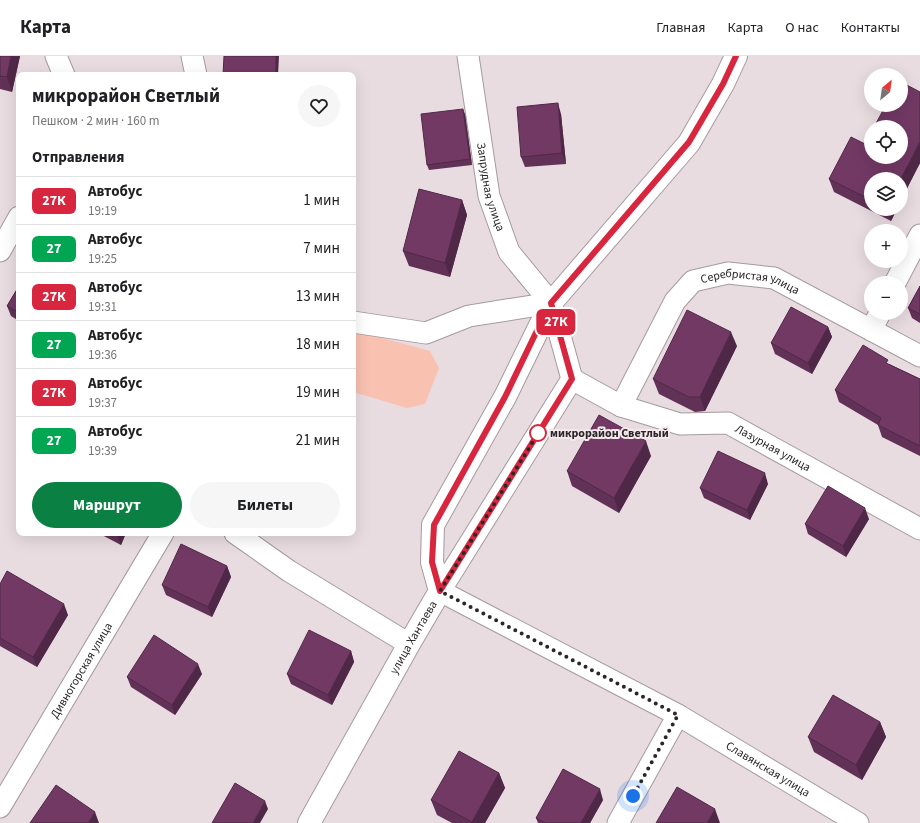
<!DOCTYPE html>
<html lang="ru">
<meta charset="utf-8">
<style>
:root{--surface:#fff;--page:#f6f6f6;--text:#202124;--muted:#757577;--line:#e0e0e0;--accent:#0b8043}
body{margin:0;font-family:"Source Sans 3",sans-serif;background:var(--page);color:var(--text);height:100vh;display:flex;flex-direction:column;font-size:15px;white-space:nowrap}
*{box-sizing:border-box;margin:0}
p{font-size:13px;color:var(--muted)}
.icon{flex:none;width:22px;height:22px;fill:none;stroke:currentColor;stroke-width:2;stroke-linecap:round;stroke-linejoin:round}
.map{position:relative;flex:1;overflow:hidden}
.panel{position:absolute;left:16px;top:16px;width:340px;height:464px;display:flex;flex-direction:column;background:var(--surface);border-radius:8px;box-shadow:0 4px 16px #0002}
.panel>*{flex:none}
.badge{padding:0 8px;border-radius:6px;font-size:14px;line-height:26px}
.needle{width:26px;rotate:29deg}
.controls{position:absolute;left:864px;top:12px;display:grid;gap:8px}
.controls a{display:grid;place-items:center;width:44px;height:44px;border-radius:50%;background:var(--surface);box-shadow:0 4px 16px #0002;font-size:20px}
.you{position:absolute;width:20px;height:20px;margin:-10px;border:3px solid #fff;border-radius:50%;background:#1a73e8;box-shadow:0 0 0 6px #1a73e833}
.map>.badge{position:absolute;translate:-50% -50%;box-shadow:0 0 0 2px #fff}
h2{padding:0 16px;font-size:15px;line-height:36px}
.round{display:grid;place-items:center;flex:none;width:42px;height:42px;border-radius:21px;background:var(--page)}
.headline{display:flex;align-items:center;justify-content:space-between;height:68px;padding:0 16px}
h1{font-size:19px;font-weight:700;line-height:30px}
.primary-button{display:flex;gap:8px;margin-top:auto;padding:8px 16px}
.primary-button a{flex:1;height:46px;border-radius:24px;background:var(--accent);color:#fff;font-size:16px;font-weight:700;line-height:46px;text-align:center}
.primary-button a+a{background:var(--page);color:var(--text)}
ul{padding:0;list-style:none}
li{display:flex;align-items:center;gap:12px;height:48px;padding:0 16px;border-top:1px solid var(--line)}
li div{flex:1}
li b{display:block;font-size:15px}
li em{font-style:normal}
li .badge{min-width:44px;font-weight:700;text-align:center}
header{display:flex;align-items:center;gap:24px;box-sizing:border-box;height:56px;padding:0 20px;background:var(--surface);border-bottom:1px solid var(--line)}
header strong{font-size:19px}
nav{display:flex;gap:22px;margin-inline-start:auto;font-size:14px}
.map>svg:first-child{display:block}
</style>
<header>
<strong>Карта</strong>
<nav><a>Главная</a><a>Карта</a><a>О нас</a><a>Контакты</a></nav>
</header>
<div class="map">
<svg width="920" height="767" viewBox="0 0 920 767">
<rect width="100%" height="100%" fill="#e8dce0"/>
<path fill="#f9c1b0" d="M353,274L430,295L439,312L425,348L407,352L353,336Z"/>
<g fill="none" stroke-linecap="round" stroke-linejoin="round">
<defs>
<g id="street">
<path d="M56,0L64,19"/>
<path d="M192,0L196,19"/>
<path id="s1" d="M468,0L489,140L509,196L551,247L572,323L440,535L678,659L618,767"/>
<path d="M0,195L19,161"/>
<path d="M895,227L920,179"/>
<path d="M353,266L426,277L469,260L551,247"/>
<path d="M871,274L880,257"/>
<path id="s2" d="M572,323L621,350L680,368L728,367L920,473"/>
<path id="s3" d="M621,350L675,245L693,225L728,217L774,222L920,300"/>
<path d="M235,477L289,515L409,588"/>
<path id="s4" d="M678,659L858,767"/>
<path id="s5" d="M0,751L163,477"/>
</g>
<g id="secondary">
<path id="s6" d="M309,767L409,588L440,535L432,506L433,469L505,341L551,247L689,87L723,28L736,0"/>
</g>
</defs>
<use href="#street" stroke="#a69a9e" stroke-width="23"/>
<use href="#secondary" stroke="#a69a9e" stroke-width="24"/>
<use href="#street" stroke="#fff" stroke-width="21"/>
<use href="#secondary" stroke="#fff" stroke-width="22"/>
</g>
<g fill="#623157">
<path d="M0,0H20L12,36L0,33Z"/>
<path d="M465,58L472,109L429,114L427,109Z"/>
<path d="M561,58L566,108L525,111L521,101Z"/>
<path d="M920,107L901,144V123H871V153H897L891,165L834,136L829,123Z"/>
<path d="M462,144L467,159L450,221L409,210L403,195Z"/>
<path d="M19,230V265L11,260L7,250Z"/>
<path d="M920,230V267L912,262L908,252Z"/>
<path d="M828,271L832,281L812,318L775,298L771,287Z"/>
<path d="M737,290L705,355L695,356L659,338L653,323Z"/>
<path d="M889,308L920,323V400L882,381L878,369L839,346L835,334Z"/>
<path d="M651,400L619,457L572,430L567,415Z"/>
<path d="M768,428L750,464L704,442L700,432Z"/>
<path d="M869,463L846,501L808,478L805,468Z"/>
<path d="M98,477H126L121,489Z"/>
<path d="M227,510L231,521L212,561L166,539L162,529Z"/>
<path d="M0,528L68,559L37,611L0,590Z"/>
<path d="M351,595L354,606L332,649L291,628L287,618Z"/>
<path d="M202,618L175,659L131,631L127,621Z"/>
<path d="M880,666L886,681L862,724L814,696L808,681Z"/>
<path d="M499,717L505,732L485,767H452L437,759L431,744Z"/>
<path d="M603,744L590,767H538L536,762Z"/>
</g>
<g fill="#502847">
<path d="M11,0H20L12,36L7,21Z"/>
<path d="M276,0H279L278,19H276Z"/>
<path d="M558,47L561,58L566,108L562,97Z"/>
<path d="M463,53L465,58L472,109L470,103Z"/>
<path d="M920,85V107L901,144V123Z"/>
<path d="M462,144L467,159L450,221L445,207Z"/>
<path d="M886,153H897L891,165Z"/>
<path d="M828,271L832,281L812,318L808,307Z"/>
<path d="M731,276L737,290L705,355L700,341Z"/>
<path d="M646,385L651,400L619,457L614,442Z"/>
<path d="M765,417L768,428L750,464L747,454Z"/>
<path d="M865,452L869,463L846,501L843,490Z"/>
<path d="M116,477H126L121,489Z"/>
<path d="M227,510L231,521L212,561L208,551Z"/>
<path d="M64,548L68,559L37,611L33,601Z"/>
<path d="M351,595L354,606L332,649L328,639Z"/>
<path d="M198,608L202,618L175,659L172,649Z"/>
<path d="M880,666L886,681L862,724L856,709Z"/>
<path d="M499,717L505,732L485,767H472V766Z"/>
<path d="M600,733L603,744L590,767H581Z"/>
<path d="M265,745L268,753L260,767H253Z"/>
<path d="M715,753L720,767H707Z"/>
<path d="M95,756L99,767H88Z"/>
</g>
<g fill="#723965" stroke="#502847">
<path d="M0,0H11L7,21L0,20Z"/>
<path d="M224,0H276V19H223Z"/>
<path d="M901,26L920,36V85L901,123H871V144L829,123L851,81L865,88L871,77V101H901V71H874L886,49H901Z"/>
<path d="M558,47L562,97L521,101L517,51Z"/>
<path d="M463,53L470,103L427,109L421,58Z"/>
<path d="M419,133L462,144L445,207L403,195Z"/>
<path d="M19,230V257L7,250Z"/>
<path d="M920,230V258L908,252Z"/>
<path d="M791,251L828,271L808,307L771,287Z"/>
<path d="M687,254L731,276L700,341H689L653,323Z"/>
<path d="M863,289L888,304L886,307L920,323V390L878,369L881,362L835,334Z"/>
<path d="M599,359L646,385L614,442L567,415Z"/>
<path d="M718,395L765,417L747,454L700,432Z"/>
<path d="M828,430L865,452L843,490L805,468Z"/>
<path d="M181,488L227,510L208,551L162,529Z"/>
<path d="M7,515L64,548L33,601L0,582V528Z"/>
<path d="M309,574L351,595L328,639L287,618Z"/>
<path d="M154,579L198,608L172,649L127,621Z"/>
<path d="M833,639L880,666L856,709L808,681Z"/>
<path d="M459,695L499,717L472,766L431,744Z"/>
<path d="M563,713L600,733L581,767H545L536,762Z"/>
<path d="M235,727L265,745L253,767H212Z"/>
<path d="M56,729L95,756L88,767H30Z"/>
<path d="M677,731L715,753L707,767H656Z"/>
</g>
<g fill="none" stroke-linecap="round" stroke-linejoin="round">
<defs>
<path id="line" d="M544,260L505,341L434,469L432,506L440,535L572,323L551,247L689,86L723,28L736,0"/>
</defs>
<use href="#line" stroke="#fff" stroke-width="9"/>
<use href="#line" stroke="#d7263d" stroke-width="6"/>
<path stroke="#2b2728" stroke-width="4" stroke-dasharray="0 7.2" d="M538,377L539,376L440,535L678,659L633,740"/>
</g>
<circle fill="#fff" stroke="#d7263d" stroke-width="2" cx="538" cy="377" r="8"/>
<g text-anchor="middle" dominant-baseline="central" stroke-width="4" stroke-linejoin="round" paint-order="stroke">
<g font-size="12" fill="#2b2728" stroke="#f5e9ed">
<text stroke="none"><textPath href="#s1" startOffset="133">Запрудная улица</textPath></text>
<text stroke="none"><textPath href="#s3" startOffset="204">Серебристая улица</textPath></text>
<text stroke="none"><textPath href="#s2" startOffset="217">Лазурная улица</textPath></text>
<text stroke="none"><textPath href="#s6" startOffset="213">улица Хантаева</textPath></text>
<text stroke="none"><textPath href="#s5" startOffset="159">Дивногорская улица</textPath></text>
<text stroke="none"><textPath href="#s4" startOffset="105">Славянская улица</textPath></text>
</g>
<g font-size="12" font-weight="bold" fill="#2b2728" stroke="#f5e9ed" text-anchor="start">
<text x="550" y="377">микрорайон Светлый</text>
</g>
</g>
</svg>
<div class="controls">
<a><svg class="needle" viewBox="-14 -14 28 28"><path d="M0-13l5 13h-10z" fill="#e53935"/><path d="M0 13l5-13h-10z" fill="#757577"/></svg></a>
<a><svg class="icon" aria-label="locate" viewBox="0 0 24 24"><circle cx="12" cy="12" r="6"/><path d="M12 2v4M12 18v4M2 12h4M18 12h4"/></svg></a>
<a><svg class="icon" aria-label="layers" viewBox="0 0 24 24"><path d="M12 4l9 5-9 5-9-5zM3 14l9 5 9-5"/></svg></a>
<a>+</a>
<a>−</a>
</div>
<div class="you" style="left:633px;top:740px"></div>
<b class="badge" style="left:556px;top:266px;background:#d7263d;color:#fff">27К</b>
<section class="panel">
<div class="headline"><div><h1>микрорайон Светлый</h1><p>Пешком · 2 мин · 160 m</p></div><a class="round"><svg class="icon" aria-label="heart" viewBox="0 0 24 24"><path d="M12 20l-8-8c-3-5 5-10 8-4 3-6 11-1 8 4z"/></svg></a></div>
<h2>Отправления</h2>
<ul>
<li><span class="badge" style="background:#d7263d;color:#fff">27К</span><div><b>Автобус</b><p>19:19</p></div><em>1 мин</em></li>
<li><span class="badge" style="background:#00a651;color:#fff">27</span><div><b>Автобус</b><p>19:25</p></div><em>7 мин</em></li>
<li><span class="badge" style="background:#d7263d;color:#fff">27К</span><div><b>Автобус</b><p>19:31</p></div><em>13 мин</em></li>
<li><span class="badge" style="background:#00a651;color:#fff">27</span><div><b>Автобус</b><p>19:36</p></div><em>18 мин</em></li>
<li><span class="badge" style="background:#d7263d;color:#fff">27К</span><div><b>Автобус</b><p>19:37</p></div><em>19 мин</em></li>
<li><span class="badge" style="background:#00a651;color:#fff">27</span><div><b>Автобус</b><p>19:39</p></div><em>21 мин</em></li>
</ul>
<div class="primary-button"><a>Маршрут</a><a>Билеты</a></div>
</section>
</div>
